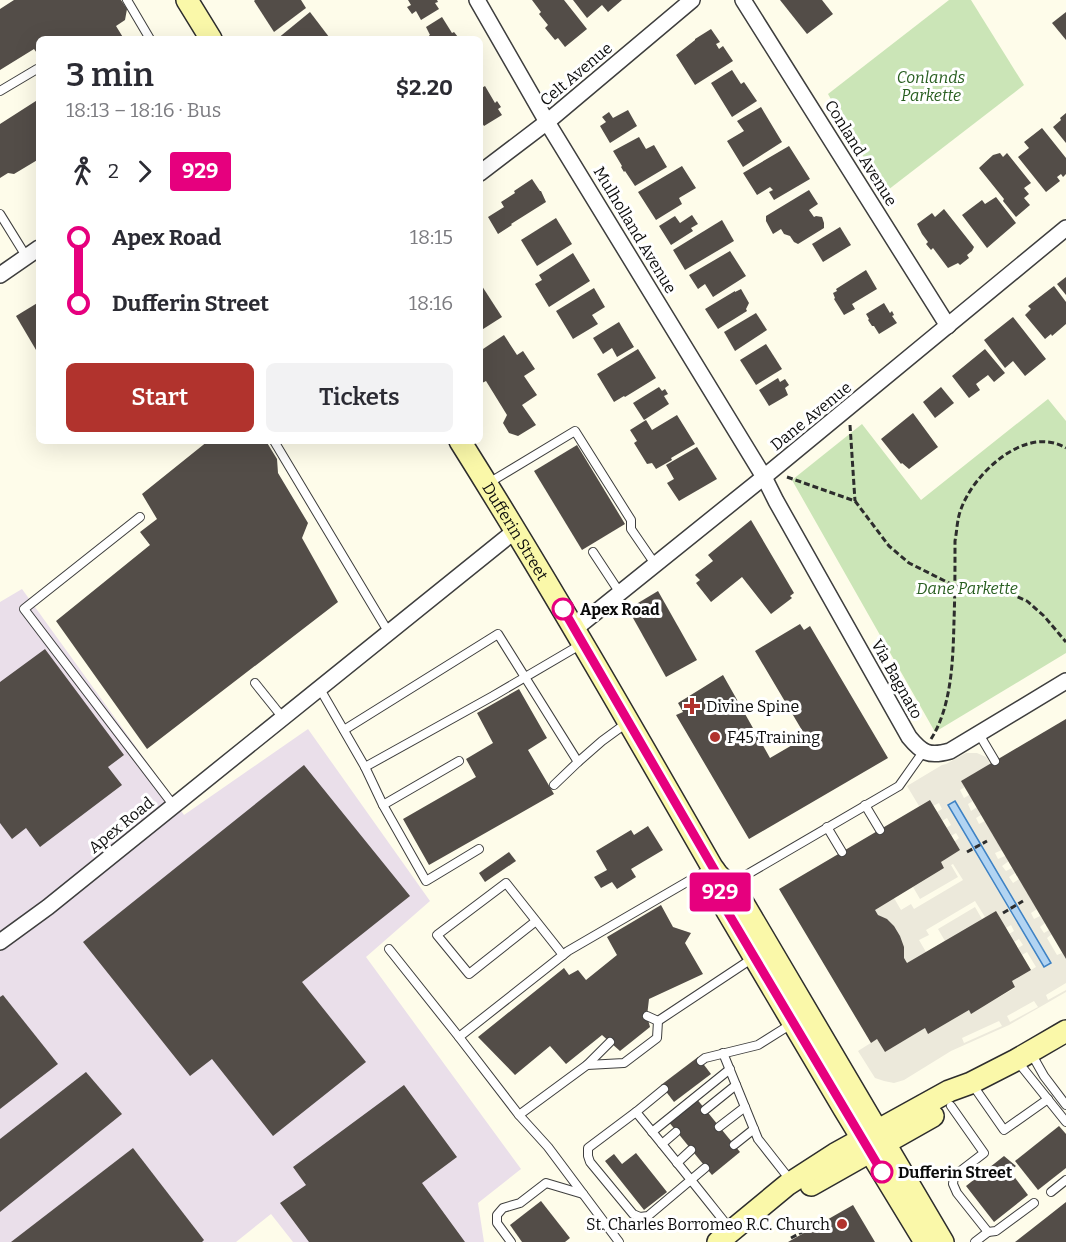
<!DOCTYPE html>
<meta charset="utf-8">
<style>
:root{--surface:#fff;--page:#f2f2f3;--text:#2b2b33;--muted:#7c7c81;--accent:#b1332d}
body{margin:0;font-family:Bitter,serif;background:var(--page);color:var(--text);height:100vh;display:flex;flex-direction:column;font-size:22px;white-space:nowrap}
*{box-sizing:border-box;margin:0}
p{font-size:20px;color:var(--muted)}
.icon{flex:none;width:33px;height:33px;fill:none;stroke:currentColor;stroke-width:2;stroke-linecap:round;stroke-linejoin:round}
.map{position:relative;flex:1;overflow:hidden}
.drawer{position:absolute;left:36px;top:36px;width:447px;height:408px;display:flex;flex-direction:column;background:var(--surface);border-radius:9px;box-shadow:0 6px 24px #0002}
.drawer>*{flex:none}
.badge{padding:0 12px;border-radius:4px;font-size:21px;line-height:39px}
.map>.badge{position:absolute;translate:-50% -50%;box-shadow:0 0 0 3px #fff}
.legs{display:flex;align-items:center;gap:9px;height:66px;padding:0 30px;font-size:20px}
.legs p{margin-inline-start:auto}
.head{display:flex;align-items:center;justify-content:space-between;height:102px;padding:0 30px}
h1{font-size:33px;font-weight:600;line-height:45px}
.primary-button{display:flex;gap:12px;margin-top:auto;padding:12px 30px}
.primary-button a{flex:1;height:69px;border-radius:9px;background:var(--accent);color:#fff;font-size:24px;font-weight:600;line-height:69px;text-align:center}
.primary-button a+a{background:var(--page);color:var(--text)}
ul{padding:0 30px;list-style:none}
li{display:flex;align-items:center;gap:21px;height:66px;font-size:22px}
li i{display:grid;place-items:center;width:9px;height:100%;margin:0 8px;background:currentColor}
li i::after{content:'';width:15px;height:15px;margin:-8px;border:4px solid;border-radius:50%;background:var(--surface)}
li p{margin-inline-start:auto}
li:first-child i{background:linear-gradient(#0000 50%,currentColor 0)}
li:last-child i{background:linear-gradient(currentColor 50%,#0000 0)}
.map>svg:first-child{display:block}
</style>
<div class="map">
<svg width="1066" height="1242" viewBox="0 0 1066 1242">
<rect width="100%" height="100%" fill="#fefcea"/>
<path fill="#eadfea" d="M22,589L162,783L184,815L308,729L430,901L366,957L521,1169L478,1203L484,1242H293L271,1214L236,1242H0V602Z"/>
<g fill="#cbe5b7">
<path d="M949,0H971L1024,85L884,193L828,94Z"/>
<path d="M1048,399L1066,421V653L935,732L792,480L862,424L921,500Z"/>
</g>
<path fill="#ece9db" fill-rule="evenodd" d="M966,753H977L986,757L991,764L961,781L965,787L960,790L964,798L969,795L973,801L968,804L971,811L977,807L981,815L976,818L979,824L985,821L1002,850L995,853L998,859L1005,856L1009,861L1002,866L1006,871L1012,868L1015,873L1009,877L1013,883L1019,879L1037,909L1031,913L1034,919L1040,916L1045,923L1040,927L1044,933L1049,930L1052,934L1047,938L1057,955L1062,953L1066,959V983L1046,995L1048,1000L1066,990V992L1009,1025L951,1051L904,1080L894,1083L884,1081L875,1078L858,1051L877,1039L885,1052L925,1028L928,1034L969,1010L971,1013L1015,988L1012,981L1036,967L1027,952L1022,955L1018,948L1023,945L1019,939L1014,942L1009,934L1014,931L1011,925L916,980L864,908L894,898L901,910L911,904L914,909L963,880L953,864L951,865L958,877L920,899L913,887L944,868L941,862L959,850L954,842L959,838L956,833L951,836L946,828L951,825L947,818L942,821L937,812L942,809L939,803L933,806L930,800L919,806L907,786L942,765L946,764ZM975,901L985,917L982,919L975,907L938,929L945,941L926,952L919,940L929,935L926,930ZM1034,1001L1038,1007L1010,1022L1007,1016ZM999,1021L1002,1026L964,1043L962,1038Z"/>
<path fill="#b2d4f2" stroke="#3e82c4" stroke-width="1.5" d="M955,801L1051,963L1044,967L948,805Z"/>
<g fill="#534d48">
<path d="M14,0H121L127,9L125,20L116,26L124,39H39V56L34,49L0,70V9Z"/>
<path d="M255,0H301L306,8L274,32L254,1Z"/>
<path d="M408,0H437L438,2L435,3L439,9L421,20L416,11L412,14L407,7L411,5Z"/>
<path d="M532,0H564L587,29L565,47L558,38L555,40L545,28L548,25L539,14L541,12Z"/>
<path d="M573,0H622L608,12L602,5L587,18Z"/>
<path d="M780,0H822L833,14L807,34Z"/>
<path d="M310,12L329,37L327,39H277Z"/>
<path d="M1066,12V40L1052,23Z"/>
<path d="M442,17L452,33L454,32L458,37L455,39H431L429,35H430L426,27Z"/>
<path d="M711,29L720,42L716,44L719,49L723,46L733,61L695,85L676,55L695,40V39Z"/>
<path d="M732,70L741,84L744,82L757,101L732,117L711,83Z"/>
<path d="M485,86L495,103L497,101L501,107L498,109L502,115L484,126L480,120V89Z"/>
<path d="M39,99V159L14,174L8,173L0,178V124Z"/>
<path d="M761,107L782,142L743,167L727,141L744,131L737,121Z"/>
<path d="M628,110L637,126L610,143L600,126L606,122L602,117L609,112L613,118Z"/>
<path d="M1066,113V143L1053,127L1061,120L1060,118Z"/>
<path d="M1042,128L1066,158V174L1063,177L1061,174L1057,177L1060,181L1046,192L1018,157L1029,148L1024,142Z"/>
<path d="M639,137L646,149L654,145L667,167L635,186L625,171L624,172L621,167L622,166L613,151Z"/>
<path d="M789,146L810,179L774,200L769,192L773,190L770,187L757,195L743,173Z"/>
<path d="M1000,153L1003,157L1007,153L1031,183L1024,188L1029,194L1024,198L1030,205L1016,217L1003,201L1004,199L979,168L993,155Z"/>
<path d="M682,166L696,188L679,198L682,204L656,220L638,192Z"/>
<path d="M532,179L540,191H541L546,202L511,224L512,225L498,234L488,217L504,207L501,202L515,193L514,191Z"/>
<path d="M809,190L818,204L809,210L814,217L816,216L822,217L824,223V228L798,244L794,242L790,236L784,234L781,229L773,234L766,221V216Z"/>
<path d="M996,197L1016,223L987,248L962,215L982,200L985,204Z"/>
<path d="M944,209L974,247L972,251L967,255L969,258L960,265L958,263L948,268L933,248L931,250L926,244L928,242L922,234L917,224L932,213L935,217Z"/>
<path d="M692,215L698,224L691,228L693,231L671,245L659,226L675,216L680,223Z"/>
<path d="M556,218L572,244L537,266L521,240Z"/>
<path d="M722,220L734,241L685,270L673,250Z"/>
<path d="M840,227L851,245L823,262L812,244Z"/>
<path d="M730,251L746,276L713,297L705,284L698,289L689,275Z"/>
<path d="M573,253L590,281L549,307L535,284L542,280L539,275Z"/>
<path d="M866,270L877,289L852,304L855,309L844,315L834,299L835,298L833,293L837,291L836,289Z"/>
<path d="M1066,277V295L1057,284Z"/>
<path d="M480,283L502,317L480,331Z"/>
<path d="M1054,286L1066,302V324L1052,336L1051,334L1045,339L1025,315L1031,309L1028,306Z"/>
<path d="M594,288L605,307L592,315L598,324L573,339L556,311Z"/>
<path d="M741,289L749,303L746,309L747,311L718,329L705,309L735,291V292Z"/>
<path d="M39,302V355L16,316Z"/>
<path d="M884,303L890,313L892,311L894,315L892,316L897,323L879,334L874,326H872L868,320L869,319L866,314Z"/>
<path d="M756,313L767,330L735,351L724,332Z"/>
<path d="M1013,317L1046,359L1025,376L1013,361L1005,368L984,340Z"/>
<path d="M619,322L634,347L617,357L612,348L603,354L593,338Z"/>
<path d="M504,335L517,355L523,351L535,369L524,376L537,395L522,405L536,425L518,436L509,433L503,423L507,415L486,381L480,384V351Z"/>
<path d="M766,344L782,369L756,385L740,360Z"/>
<path d="M638,349L656,378L625,397L624,396L614,402L597,374Z"/>
<path d="M985,349L1005,373L994,382L988,375L976,384L980,390L969,398L952,376Z"/>
<path d="M778,378L780,382L785,379L789,385L785,388L788,395L769,406L759,390Z"/>
<path d="M659,387L662,391L665,389L668,394L664,396L669,404L644,420L633,403Z"/>
<path d="M941,387L954,403L935,418L923,402Z"/>
<path d="M913,413L938,447L909,469L902,463L901,464L881,439Z"/>
<path d="M677,415L695,444L671,458L672,460L656,469L652,463L647,464L634,443L637,441L630,430L646,420L652,430Z"/>
<path d="M208,441H266L277,459L278,473L308,523L302,538L338,602L147,749L56,621L150,545L140,532L157,519L142,494Z"/>
<path d="M577,445L625,524L582,550L534,471Z"/>
<path d="M697,447L717,479L679,501L667,483L674,479L666,465Z"/>
<path d="M751,520L794,593L790,596L792,598L771,614L742,577L711,602L696,583L700,580L695,575L713,561L708,555Z"/>
<path d="M658,591L697,660L666,677L628,609Z"/>
<path d="M800,624L804,630L810,626L888,758L749,839L676,715L683,712L678,703L723,675L770,758L806,737L755,651Z"/>
<path d="M45,649L124,755L108,767L122,785L40,847L26,828L12,839L0,823V682Z"/>
<path d="M519,689L547,738L528,750L554,794L429,865L403,819L476,777L466,759L493,743L477,713Z"/>
<path d="M1066,719V959L961,781Z"/>
<path d="M304,765L410,896L302,982L366,1062L273,1136L212,1059L190,1076L83,942Z"/>
<path d="M930,800L960,850L941,862L944,868L875,910L878,915L887,919L894,926L900,936L904,947V958L907,963L996,911L1031,970L1012,981L1015,987L971,1014L969,1010L928,1034L925,1028L885,1052L877,1039L871,1043L779,889Z"/>
<path d="M648,826L663,850L631,869L636,877L617,889L612,882L601,888L594,877L607,870L596,851L631,830L634,835Z"/>
<path d="M509,852L516,861L485,882L479,873Z"/>
<path d="M661,905L673,927L691,933L685,943L703,974L649,999L647,1016L650,1027L620,1051L602,1035L566,1064L550,1046L515,1075L478,1037L564,968L569,975L578,970L586,980L617,955L607,937Z"/>
<path d="M3,995L58,1064L0,1109V997Z"/>
<path d="M698,1057L711,1074L674,1102L661,1085Z"/>
<path d="M86,1072L122,1114L0,1212V1139Z"/>
<path d="M404,1085L457,1157L422,1183L465,1242H309L280,1203L306,1185L293,1167Z"/>
<path d="M696,1098L740,1152L712,1175L668,1121Z"/>
<path d="M1059,1126L1066,1134V1168L1038,1190L1015,1161Z"/>
<path d="M133,1148L204,1240L202,1242H11Z"/>
<path d="M636,1153L667,1192L644,1210L605,1161L614,1154L622,1164Z"/>
<path d="M1004,1156L1016,1166L1010,1171L1028,1195L994,1222L966,1186Z"/>
<path d="M541,1201L570,1238L565,1242H522L510,1225Z"/>
<path d="M1066,1202V1242H1015L1047,1217Z"/>
<path d="M853,1205L875,1242H788Z"/>
</g>
<g fill="none" stroke-linecap="round" stroke-linejoin="round">
<defs>
<g id="service">
<path d="M127,0L150,39"/>
<path d="M0,91L37,69"/>
<path d="M0,214L26,256"/>
<path d="M274,441L389,633"/>
<path d="M487,484L575,431L631,520V529L655,564"/>
<path d="M140,517L24,609L174,806"/>
<path d="M593,552L620,593"/>
<path d="M255,683L283,718"/>
<path d="M320,689L365,767L383,805L426,881L479,849"/>
<path d="M344,730L498,634L578,762L554,785"/>
<path d="M979,734L995,761"/>
<path d="M578,762L602,741L628,722"/>
<path d="M365,767L493,696L580,645"/>
<path d="M383,805L459,761"/>
<path d="M865,805L880,830"/>
<path d="M827,827L842,852"/>
<path d="M711,868L568,951L459,1037L519,1115L587,1065L624,1063L657,1038L658,1021L753,958"/>
<path d="M729,885L899,786L923,752"/>
<path d="M536,921L469,974L437,935L506,883L563,955"/>
<path d="M389,949L459,1037"/>
<path d="M647,1016L658,1021"/>
<path d="M723,1053L758,1139L791,1181"/>
<path d="M1031,1053L1044,1076L1066,1105"/>
<path d="M701,1061L705,1058L758,1045L793,1023"/>
<path d="M1018,1062L1066,1122"/>
<path d="M587,1065L610,1042"/>
<path d="M972,1084L1004,1130L1048,1099"/>
<path d="M951,1106L984,1153L954,1176L953,1184L957,1193L988,1232L996,1231L1034,1203"/>
<path d="M705,1110L736,1085"/>
<path d="M636,1112L664,1089"/>
<path d="M519,1115L548,1147L619,1242"/>
<path d="M719,1127L745,1107"/>
<path d="M652,1132L730,1069"/>
<path d="M662,1144L676,1132"/>
<path d="M734,1145L754,1129"/>
<path d="M677,1163L691,1150"/>
<path d="M705,1168L648,1216L640,1217L633,1214L590,1162L588,1156V1148L636,1112C668,1151 699,1190 731,1230"/>
<path d="M1051,1192L1066,1180"/>
<path d="M511,1242L497,1223V1215L503,1208L520,1203L546,1183L583,1194"/>
<path d="M975,1242L988,1232"/>
</g>
<g id="minor">
<path d="M477,0L547,122L764,477L776,501L909,737C922,753 929,757 950,751L1066,681"/>
<path d="M743,0L948,326"/>
<path d="M480,173L547,122L692,0"/>
<path d="M0,275L39,248"/>
<path d="M575,629L764,477L1066,228"/>
<path d="M0,942L48,907L516,530"/>
</g>
<g id="secondary">
<path d="M187,0L211,39"/>
<path id="s1" d="M460,441C548,581 630,724 712,867L715,871L724,906L844,1109L925,1242"/>
<path d="M717,874L739,896L943,1242"/>
<path d="M811,1185L933,1116"/>
<path d="M718,1242L787,1185L835,1154L949,1091L971,1083L1016,1060L1066,1031"/>
</g>
</defs>
<use href="#service" stroke="#3e3e3e" stroke-width="10"/>
<use href="#minor" stroke="#3e3e3e" stroke-width="18"/>
<use href="#secondary" stroke="#2d2d2d" stroke-width="24"/>
<g stroke="#2d2d2d" stroke-width="3" stroke-dasharray="6 3" stroke-linecap="butt">
<path d="M850,425L855,501"/>
<path d="M787,477L855,501L889,546L909,563L955,586L1011,594L1027,601L1044,616L1066,642"/>
<path d="M931,739C952,706 953,659 954,621C955,594 955,568 955,541C957,531 957,519 961,509C974,473 1026,424 1066,448"/>
<path d="M967,852L987,841"/>
<path d="M1003,913L1023,901"/>
<path d="M791,1238L806,1230"/>
</g>
<use href="#service" stroke="#fff" stroke-width="8"/>
<use href="#minor" stroke="#fff" stroke-width="15"/>
<use href="#secondary" stroke="#faf8a9" stroke-width="21"/>
</g>
<g fill="none" stroke-linecap="round" stroke-linejoin="round">
<defs>
<path id="line-1" d="M563,609L715,871L724,906L882,1172"/>
</defs>
<use href="#line-1" stroke="#fff" stroke-width="14"/>
<use href="#line-1" stroke="#e6007e" stroke-width="9"/>
</g>
<g fill="#fff" stroke="#e6007e" stroke-width="3">
<circle cx="563" cy="609" r="10"/>
<circle cx="882" cy="1172" r="10"/>
</g>
<g fill="#b1332d" stroke="#fff" stroke-width="2">
<path d="M689 697h6v6h6v6h-6v6h-6v-6h-6v-6h6z"/>
<circle cx="715" cy="737" r="6"/>
<circle cx="842" cy="1224" r="6"/>
</g>
<g text-anchor="middle" dominant-baseline="central" stroke-width="6" stroke-linejoin="round" paint-order="stroke">
<g font-size="16" fill="#0b0b0b" stroke="#fff">
<text transform="translate(576 74) rotate(-40)">Celt Avenue</text>
<text transform="translate(861 153) rotate(58)">Conland Avenue</text>
<text transform="translate(635 230) rotate(59)">Mulholland Avenue</text>
<text transform="translate(811 416) rotate(-39)">Dane Avenue</text>
<text stroke="none"><textPath href="#s1" startOffset="106">Dufferin Street</textPath></text>
<text transform="translate(897 679) rotate(61)">Via Bagnato</text>
<text transform="translate(121 825) rotate(-39)">Apex Road</text>
</g>
<g font-size="16" font-style="italic" fill="#285e20" stroke="#fff">
<text x="931" y="77">Conlands<tspan x="931" dy="18">Parkette</tspan></text>
<text x="967" y="588">Dane Parkette</text>
</g>
<g font-size="16" font-weight="bold" fill="#0b0b0b" stroke="#fff" text-anchor="start">
<text x="580" y="609">Apex Road</text>
<text x="898" y="1172">Dufferin Street</text>
</g>
<g font-size="16" fill="#0b0b0b" stroke="#fff" text-anchor="start">
<text x="706" y="706">Divine Spine</text>
<text x="727" y="737">F45 Training</text>
<text x="830" y="1224" text-anchor="end">St. Charles Borromeo R.C. Church</text>
</g>
</g>
</svg>
<b class="badge" style="left:720px;top:892px;background:#e6007e;color:#fff">929</b>
<section class="drawer">
<div class="head"><div><h1>3 min</h1><p>18:13 – 18:16 · Bus</p></div><b>$2.20</b></div>
<div class="legs"><svg class="icon" aria-label="walk" viewBox="0 0 24 24"><circle cx="13" cy="4" r="2"/><path d="M13 8l-2 6 4 7M11 14l-3 7M7 12l3-4h3l4 4"/></svg>2<svg class="icon" aria-label="forward" viewBox="0 0 24 24"><path d="M9 5l7 7-7 7"/></svg><b class="badge" style="background:#e6007e;color:#fff">929</b></div>
<ul>
<li><i style="color:#e6007e"></i><b>Apex Road</b><p>18:15</p></li>
<li><i style="color:#e6007e"></i><b>Dufferin Street</b><p>18:16</p></li>
</ul>
<div class="primary-button"><a>Start</a><a>Tickets</a></div>
</section>
</div>
